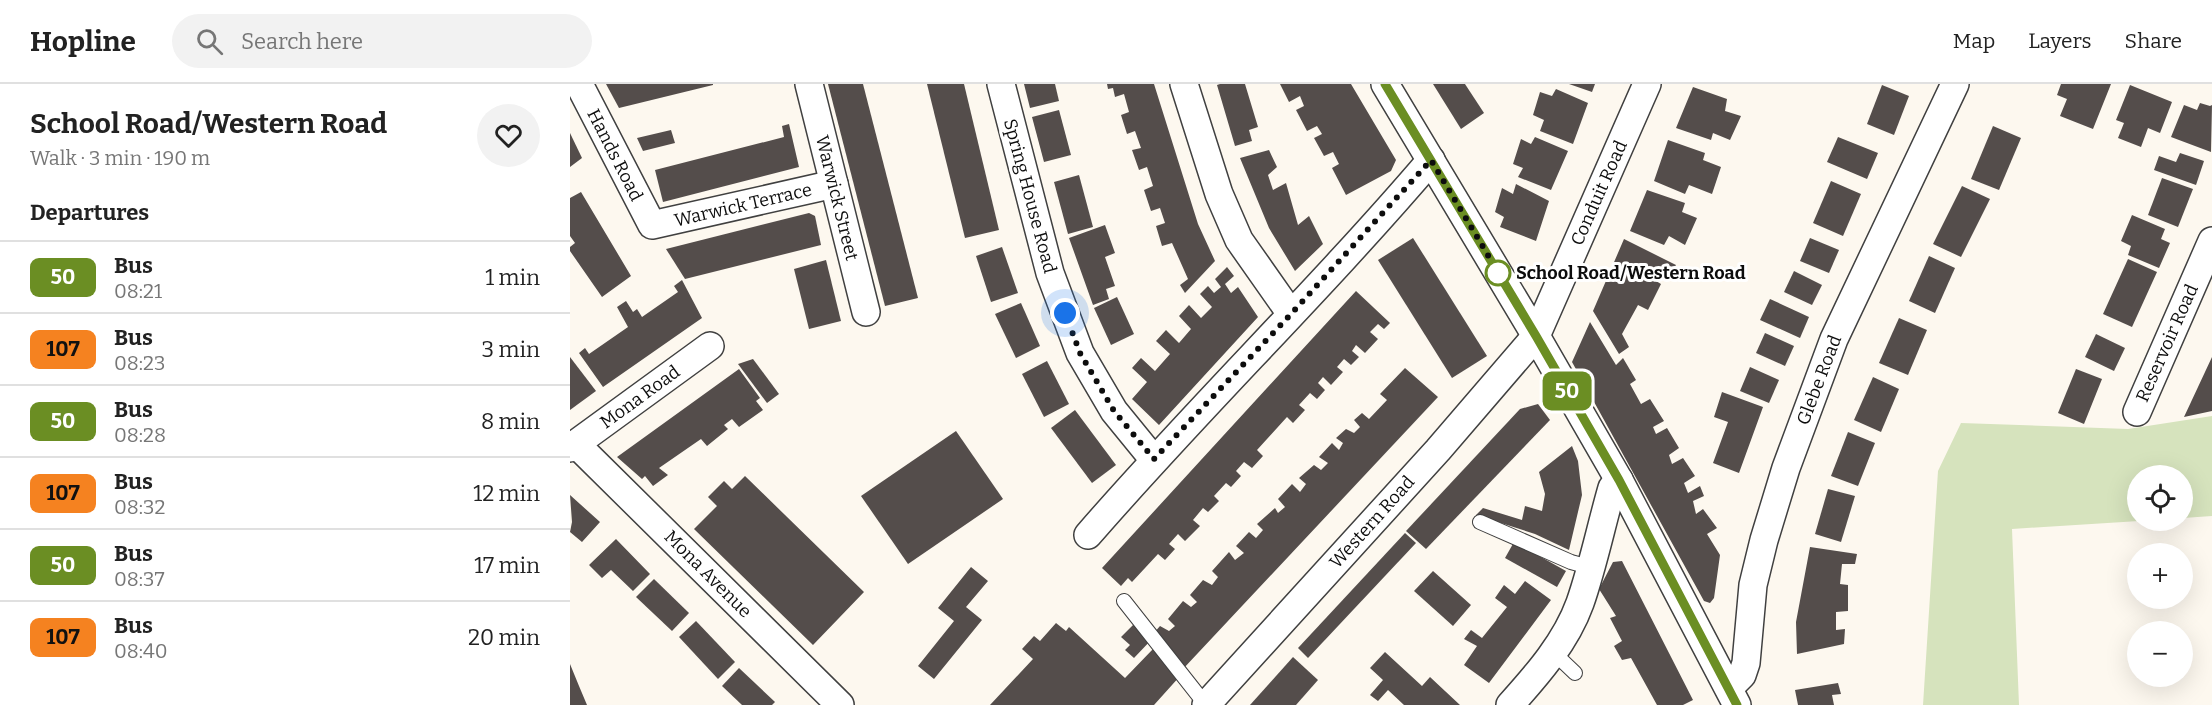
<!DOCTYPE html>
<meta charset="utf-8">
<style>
:root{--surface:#fff;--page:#f2f2f2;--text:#222;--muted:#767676;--line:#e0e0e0}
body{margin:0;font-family:Bitter,serif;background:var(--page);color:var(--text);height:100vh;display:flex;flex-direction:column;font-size:22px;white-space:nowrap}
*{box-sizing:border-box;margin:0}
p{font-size:20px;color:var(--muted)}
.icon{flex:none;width:33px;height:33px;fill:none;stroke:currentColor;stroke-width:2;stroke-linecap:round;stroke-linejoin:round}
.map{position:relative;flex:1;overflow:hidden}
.side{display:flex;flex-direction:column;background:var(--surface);width:570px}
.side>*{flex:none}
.badge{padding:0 12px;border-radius:9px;font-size:21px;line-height:39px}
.controls{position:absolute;left:1557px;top:381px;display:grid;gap:12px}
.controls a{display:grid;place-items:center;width:66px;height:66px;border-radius:50%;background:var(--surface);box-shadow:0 6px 24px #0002;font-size:30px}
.you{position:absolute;width:30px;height:30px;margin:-15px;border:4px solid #fff;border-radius:50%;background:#1a73e8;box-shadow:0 0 0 9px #1a73e833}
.map>.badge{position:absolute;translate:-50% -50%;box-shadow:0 0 0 3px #fff}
h2{padding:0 30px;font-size:22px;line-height:54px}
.round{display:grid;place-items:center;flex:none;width:63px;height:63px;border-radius:32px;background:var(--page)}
.head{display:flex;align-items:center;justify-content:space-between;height:102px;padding:0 30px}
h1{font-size:28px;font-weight:700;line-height:45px}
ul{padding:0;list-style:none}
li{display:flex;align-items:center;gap:18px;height:72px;padding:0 30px;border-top:2px solid var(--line)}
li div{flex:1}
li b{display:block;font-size:22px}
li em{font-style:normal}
li .badge{min-width:66px;font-weight:700;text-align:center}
header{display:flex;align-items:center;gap:36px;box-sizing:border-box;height:84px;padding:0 30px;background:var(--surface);border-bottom:2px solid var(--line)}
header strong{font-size:28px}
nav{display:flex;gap:33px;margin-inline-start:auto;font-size:21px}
.search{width:420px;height:54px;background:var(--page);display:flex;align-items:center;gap:15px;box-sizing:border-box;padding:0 21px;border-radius:33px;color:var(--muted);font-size:22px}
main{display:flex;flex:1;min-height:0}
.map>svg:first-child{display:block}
</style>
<header>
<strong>Hopline</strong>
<div class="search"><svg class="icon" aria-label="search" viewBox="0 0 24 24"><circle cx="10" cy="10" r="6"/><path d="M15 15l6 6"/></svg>Search here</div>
<nav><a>Map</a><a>Layers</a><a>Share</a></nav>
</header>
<main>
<section class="side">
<div class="head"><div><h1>School Road/Western Road</h1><p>Walk · 3 min · 190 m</p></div><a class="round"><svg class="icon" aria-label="heart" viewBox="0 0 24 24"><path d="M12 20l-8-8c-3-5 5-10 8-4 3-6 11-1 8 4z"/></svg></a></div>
<h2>Departures</h2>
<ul>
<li><span class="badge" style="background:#6b8e23;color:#fff">50</span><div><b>Bus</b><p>08:21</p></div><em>1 min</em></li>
<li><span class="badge" style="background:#f58220;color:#111">107</span><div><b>Bus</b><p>08:23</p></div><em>3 min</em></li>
<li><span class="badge" style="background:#6b8e23;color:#fff">50</span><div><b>Bus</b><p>08:28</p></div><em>8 min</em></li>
<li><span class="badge" style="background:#f58220;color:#111">107</span><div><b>Bus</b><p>08:32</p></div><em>12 min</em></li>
<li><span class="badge" style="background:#6b8e23;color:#fff">50</span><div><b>Bus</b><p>08:37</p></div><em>17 min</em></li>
<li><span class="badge" style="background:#f58220;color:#111">107</span><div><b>Bus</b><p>08:40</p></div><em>20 min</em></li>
</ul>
</section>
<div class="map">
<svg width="1642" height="621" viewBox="0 0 1642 621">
<rect width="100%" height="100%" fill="#fdf8ef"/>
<path fill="#d6e3bd" d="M1642,332V432L1613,434L1612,392H1568L1569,437L1442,445L1449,621H1353L1368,387L1391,339L1558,345Z"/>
<g fill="#544d4b">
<path d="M36,0H143V1L49,24Z"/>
<path d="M258,0H293L348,214L315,222Z"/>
<path d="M357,0H394L429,146L395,154Z"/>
<path d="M454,0H485L489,17L460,24Z"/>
<path d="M537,0H584L628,140L645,177L615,209L610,201L618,195L602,159L592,162L586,142L595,139L590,124L581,127L574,106L583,102L577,83L569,86L562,66L571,64L565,47L557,50L551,31L559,28L554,10L545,13L543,4L538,5Z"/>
<path d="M650,0H675L688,43L679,46L682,57L665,62L647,1Z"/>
<path d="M710,0H781L826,76L821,87L776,111L762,84L769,80L763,68L754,72L744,54L752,50L747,42L737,47L726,26L734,22L730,12L719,18Z"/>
<path d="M863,0H895L914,29L891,45Z"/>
<path d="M999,0H1025L1022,8Z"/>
<path d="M1491,0H1541L1523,45L1490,32L1497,15L1487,11Z"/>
<path d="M1312,1L1339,12L1324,51L1297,40Z"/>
<path d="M1560,1L1602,18L1590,49L1578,44L1571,63L1548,54L1554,39L1546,36Z"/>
<path d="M1123,3L1157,15L1155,27L1171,32L1160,56L1143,49L1141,56L1106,44Z"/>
<path d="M986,5L1018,19L1003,60L970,47L974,36L963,31L970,8L982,12Z"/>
<path d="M1630,19L1640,22L1642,21L1641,68L1601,53L1614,21L1627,26Z"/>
<path d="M489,26L501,71L474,78L462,33Z"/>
<path d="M219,40L229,83L93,118L85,86L214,53L212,42Z"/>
<path d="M1423,42L1451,54L1429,106L1401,95Z"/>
<path d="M101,46L105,59L73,67L67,54Z"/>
<path d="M0,49L12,74L0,83Z"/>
<path d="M965,53L998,67L981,106L948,93L953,84L943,80L951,55L961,60Z"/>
<path d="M1268,53L1308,69L1297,95L1257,78Z"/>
<path d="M1098,56L1135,69L1133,76L1151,83L1142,110L1119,101L1115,110L1084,97Z"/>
<path d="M699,66L707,83L698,91L703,106L716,99L728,141L739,132L753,160L725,187L699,144L670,74Z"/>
<path d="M1610,69L1634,77L1626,101L1584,86L1589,72L1606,78Z"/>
<path d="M509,91L523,143L498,150L484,98Z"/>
<path d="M1592,94L1623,105L1608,143L1578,131Z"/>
<path d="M1261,97L1291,110L1273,152L1243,139Z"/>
<path d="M946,100L979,117L966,157L930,143L934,133L925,128L932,104L943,110Z"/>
<path d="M1392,102L1420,115L1391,173L1363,160Z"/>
<path d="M1077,106L1115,119L1112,128L1127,134L1115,161L1099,152L1094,161L1060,147Z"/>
<path d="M11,108L61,192L32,213L0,167V163L5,159L0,152V114Z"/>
<path d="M239,129L245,132L251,161L115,195L96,165Z"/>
<path d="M1562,131L1595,145L1591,155L1600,159L1589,184L1558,171L1561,162L1551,157Z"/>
<path d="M535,141L545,169L535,173L545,202L536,205L539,215L523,221L499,154Z"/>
<path d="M843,154L917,272L882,294L808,176Z"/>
<path d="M1240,154L1269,166L1259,189L1230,177Z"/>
<path d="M1054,155L1106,181L1099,192L1085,183L1081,194L1091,200L1078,226L1068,221L1052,250L1059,263L1049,270L1023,227Z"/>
<path d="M432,163L448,209L421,218L406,172Z"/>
<path d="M1359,172L1385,184L1365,229L1339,217Z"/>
<path d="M1558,175L1587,188L1562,243L1533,230Z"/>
<path d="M256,176L271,237L239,245L224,185Z"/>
<path d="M657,183L664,192L655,200L661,209L668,203L688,233L589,341L562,315L577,298L562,284L571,274L585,287L600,270L586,257L596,246L609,259L621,245L609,232L619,221L631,234L642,223L630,210L638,202L644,209L651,203L645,195Z"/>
<path d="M1224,187L1252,201L1242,221L1214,208Z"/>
<path d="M112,196L132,234L33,303L9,269L15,264L19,270L58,243L47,223L56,217L63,228L67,225L72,233L108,208L104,202Z"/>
<path d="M786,207L820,239L814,245L808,240L800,248L808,255L795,269L786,261L782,267L789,273L781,281L774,275L767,283L773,288L761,301L753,293L748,299L755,306L747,315L740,309L729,321L735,326L723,339L717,333L687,366L693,372L682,384L674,378L666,387L671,392L661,403L656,399L644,412L649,417L638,428L633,424L623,436L630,442L615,457L608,450L599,460L605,465L595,476L588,470L562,498L558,494L551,502L532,484Z"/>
<path d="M547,213L564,250L541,261L524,224Z"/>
<path d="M1200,215L1239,233L1230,254L1190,236Z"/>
<path d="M451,219L470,262L446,274L425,230Z"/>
<path d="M1329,234L1357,246L1338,291L1309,279Z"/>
<path d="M1020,238L1046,281L1053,274L1066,296L1060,300L1071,320L1080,315L1094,337L1083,343L1086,350L1097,344L1109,364L1099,371L1102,380L1113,374L1125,392L1114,399L1118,409L1130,402L1134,412L1123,417L1126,430L1133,425L1147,444L1137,450L1150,471L1144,514L1140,519L1134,517L1002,278Z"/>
<path d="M1195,249L1224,262L1215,282L1186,269Z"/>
<path d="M1526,250L1555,264L1544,287L1515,273Z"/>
<path d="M0,273L26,307L0,326Z"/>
<path d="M1642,273V327L1614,333Z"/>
<path d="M183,275L209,310L197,319L168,280Z"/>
<path d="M477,277L499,320L474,333L452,290Z"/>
<path d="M1180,283L1209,296L1199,319L1170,307Z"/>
<path d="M835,284L868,313L613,585L583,550L590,542L599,547L605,542L598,535L613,517L621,523L627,518L620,511L633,496L642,501L648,493L642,487L659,468L665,476L674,469L666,462L679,448L686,454L693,446L687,440L705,424L708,429L715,423L708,415L722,400L730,408L736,400L729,394L744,381L751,386L758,379L749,373L762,359L769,366L773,359L766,354L776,345L784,349L790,343L784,336L792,329L799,335L817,316L810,310Z"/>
<path d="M169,285L190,314L186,317L193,326L169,343L162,335L154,341L158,345L137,362L131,355L89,384L98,391L83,402L75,392L72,395L47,373Z"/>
<path d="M1506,285L1532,295L1514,340L1488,329Z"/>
<path d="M1303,293L1329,305L1311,348L1284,336Z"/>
<path d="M1152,308L1193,323L1169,389L1143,379L1158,338L1144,333Z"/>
<path d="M968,320L980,336L856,465L836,447L950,325Z"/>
<path d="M505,326L546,381L522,399L481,344Z"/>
<path d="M386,347L433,415L338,480L291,412Z"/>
<path d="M1278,348L1305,359L1288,402L1261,392Z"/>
<path d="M1002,362L1008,377L1012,411L999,466L965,450L906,431L913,424L952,436L955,422L972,427L975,410L969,388Z"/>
<path d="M175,392L294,508L243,561L124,445L147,422L138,413L154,397L162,405Z"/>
<path d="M1258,405L1285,412L1271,458L1245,450Z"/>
<path d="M0,411L30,438L12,458L0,448L2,438Z"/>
<path d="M835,449L846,459L738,574L728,564Z"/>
<path d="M46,455L80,490L63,507L41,486L32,494L19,481Z"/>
<path d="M944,458L996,487L987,503L935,474Z"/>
<path d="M1240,463L1287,470L1285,480H1272L1270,500L1278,501V527L1266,528V546L1275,545L1274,560L1227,570L1226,538Z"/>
<path d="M1052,477L1123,616L1113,621H1087L1061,574L1052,576L1044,562L1052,557L1040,534L1046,532L1029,505L1043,478Z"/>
<path d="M401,483L418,497L396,523L412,536L364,595L348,582L384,537L368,524Z"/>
<path d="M863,487L901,521L883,542L844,507Z"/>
<path d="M84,495L119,529L102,547L66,513Z"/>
<path d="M955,497L981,516L919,599L894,581L907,562L894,555L901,546L912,554L937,523L925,514L934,501L945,510Z"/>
<path d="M126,537L165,578L148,595L109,553Z"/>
<path d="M566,538L583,554L564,574L555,566L560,561L551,553Z"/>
<path d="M486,539L496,547L499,543L555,594L583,565L611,591L584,621H420L463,575L452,565L464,552L470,557Z"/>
<path d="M815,568L852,602L860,593L890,621H834L818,606L808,617L800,611L813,596L800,584Z"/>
<path d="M723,573L748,596L726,621H680Z"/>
<path d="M0,580L9,602L17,621H0Z"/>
<path d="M169,584L205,618L202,621H172L152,602Z"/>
<path d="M1268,599L1271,610L1262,611L1264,621H1228L1225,606Z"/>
</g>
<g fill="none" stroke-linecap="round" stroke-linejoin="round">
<defs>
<g id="service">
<path d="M910,438L1001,478L1019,483"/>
<path d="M554,517L636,621"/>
<path d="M983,568L1005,589"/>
</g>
<g id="minor">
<path d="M9,0L82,141L264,100"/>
<path d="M239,0L296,228"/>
<path d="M431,0L480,189L510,269L544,327L584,376"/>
<path d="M614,0L649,110L669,156L721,230"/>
<path d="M815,0L966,252L1049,396L1167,621"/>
<path d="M1567,328L1642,157"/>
<path d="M6,360L270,621"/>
<path d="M0,364L140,262"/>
<path d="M518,451C629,323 751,205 861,76"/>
<path d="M1159,604L1172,591L1176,579L1183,501L1194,456L1216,384L1264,255L1385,0"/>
<path d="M636,621L868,366L966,252L1077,0"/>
<path d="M940,621C967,591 996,558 1010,519C1023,482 1031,442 1042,404L1049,396"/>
</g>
</defs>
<use href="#service" stroke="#404040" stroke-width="16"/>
<use href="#minor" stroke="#404040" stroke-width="30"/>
<use href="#service" stroke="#fff" stroke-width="14"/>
<use href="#minor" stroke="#fff" stroke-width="27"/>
</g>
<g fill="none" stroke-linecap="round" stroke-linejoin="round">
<defs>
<path id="line" d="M815,0L966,252L1049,396L1167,621"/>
</defs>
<use href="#line" stroke="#fff" stroke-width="14"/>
<use href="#line" stroke="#6b8e23" stroke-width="9"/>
<path stroke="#0d0d0d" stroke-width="6" stroke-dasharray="0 10.8" d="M495,229L510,269L544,327L584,375L721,230L861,76L931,193L928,189"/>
</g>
<circle fill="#fff" stroke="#6b8e23" stroke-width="3" cx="928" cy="189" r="12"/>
<g text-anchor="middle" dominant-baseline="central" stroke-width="6" stroke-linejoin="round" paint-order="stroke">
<g font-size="18" fill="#0d0d0d" stroke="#fff">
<text transform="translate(45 71) rotate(63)">Hands Road</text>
<text transform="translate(1029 109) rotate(-66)">Conduit Road</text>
<text transform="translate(460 112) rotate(75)">Spring House Road</text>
<text transform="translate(267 114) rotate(76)">Warwick Street</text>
<text transform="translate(173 121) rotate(-13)">Warwick Terrace</text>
<text transform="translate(1597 259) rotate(-66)">Reservoir Road</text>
<text transform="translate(1249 296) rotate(-69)">Glebe Road</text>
<text transform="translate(70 313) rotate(-36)">Mona Road</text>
<text transform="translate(802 438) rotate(-48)">Western Road</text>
<text transform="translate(138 490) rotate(45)">Mona Avenue</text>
</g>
<g font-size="18" font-weight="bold" fill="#0d0d0d" stroke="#fff" text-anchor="start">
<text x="946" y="189">School Road/Western Road</text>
</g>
</g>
</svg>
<div class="controls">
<a><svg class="icon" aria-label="locate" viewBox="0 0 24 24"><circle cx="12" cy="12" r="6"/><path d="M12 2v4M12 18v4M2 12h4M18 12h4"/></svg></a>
<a>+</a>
<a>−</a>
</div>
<div class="you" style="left:495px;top:229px"></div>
<b class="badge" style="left:997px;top:307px;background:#6b8e23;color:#fff">50</b>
</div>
</main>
